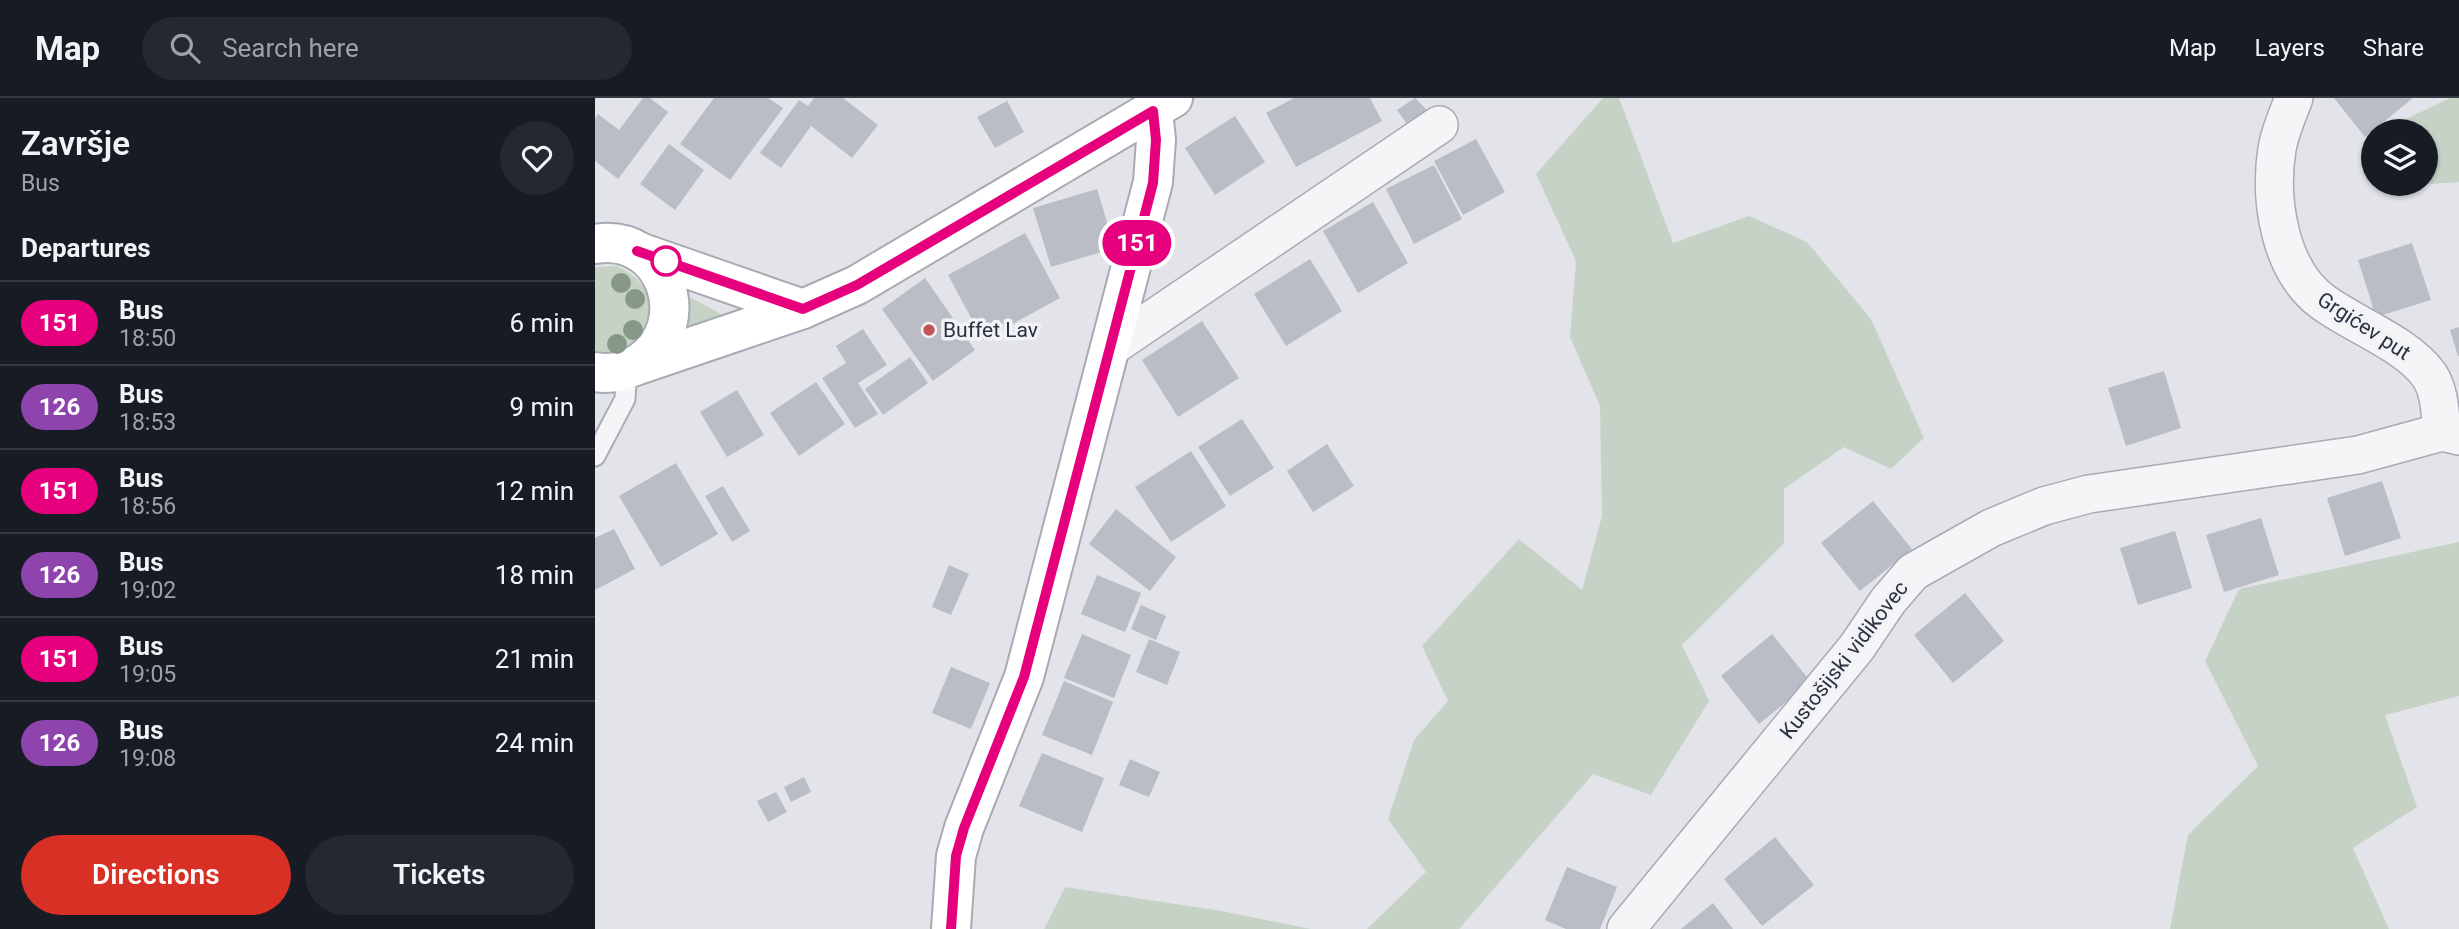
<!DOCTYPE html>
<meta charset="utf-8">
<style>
:root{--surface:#171b24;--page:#242831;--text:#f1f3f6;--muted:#9ea1a6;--line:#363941;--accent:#d93025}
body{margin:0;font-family:Roboto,sans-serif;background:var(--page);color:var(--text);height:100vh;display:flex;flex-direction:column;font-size:26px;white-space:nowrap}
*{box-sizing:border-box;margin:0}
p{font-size:23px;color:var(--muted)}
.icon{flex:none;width:38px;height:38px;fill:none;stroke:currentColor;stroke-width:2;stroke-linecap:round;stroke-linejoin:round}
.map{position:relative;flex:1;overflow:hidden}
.panel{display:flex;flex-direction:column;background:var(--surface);width:595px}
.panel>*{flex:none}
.badge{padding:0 14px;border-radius:23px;font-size:24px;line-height:46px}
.buttons{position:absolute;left:1766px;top:21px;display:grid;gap:14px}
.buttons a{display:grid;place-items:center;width:77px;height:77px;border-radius:50%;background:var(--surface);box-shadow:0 2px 5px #0004;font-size:35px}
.map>.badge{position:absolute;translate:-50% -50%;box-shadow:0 0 0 4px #fff}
h2{padding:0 21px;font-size:26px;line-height:63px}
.round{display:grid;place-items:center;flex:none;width:74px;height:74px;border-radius:37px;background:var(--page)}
.overview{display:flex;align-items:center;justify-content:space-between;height:119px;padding:0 21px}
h1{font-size:33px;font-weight:600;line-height:52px}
.action{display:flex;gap:14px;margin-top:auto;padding:14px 21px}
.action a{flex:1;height:80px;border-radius:42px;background:var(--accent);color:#fff;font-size:28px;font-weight:600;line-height:80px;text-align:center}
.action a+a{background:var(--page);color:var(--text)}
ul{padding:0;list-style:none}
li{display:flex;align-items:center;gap:21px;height:84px;padding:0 21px;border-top:2px solid var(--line)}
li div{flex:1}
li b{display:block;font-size:26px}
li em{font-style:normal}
li .badge{min-width:77px;font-weight:700;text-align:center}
header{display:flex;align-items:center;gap:42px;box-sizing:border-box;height:98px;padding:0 35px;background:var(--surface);border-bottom:2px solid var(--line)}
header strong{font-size:33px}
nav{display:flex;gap:38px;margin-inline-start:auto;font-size:24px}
.search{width:490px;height:63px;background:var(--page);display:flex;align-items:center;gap:18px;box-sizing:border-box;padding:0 24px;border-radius:38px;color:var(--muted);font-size:26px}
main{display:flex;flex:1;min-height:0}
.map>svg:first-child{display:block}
</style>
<header>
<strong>Map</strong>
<div class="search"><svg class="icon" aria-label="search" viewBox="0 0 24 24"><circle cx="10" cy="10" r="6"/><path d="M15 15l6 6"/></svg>Search here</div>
<nav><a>Map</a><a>Layers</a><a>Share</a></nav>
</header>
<main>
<section class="panel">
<div class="overview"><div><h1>Završje</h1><p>Bus</p></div><a class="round"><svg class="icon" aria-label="heart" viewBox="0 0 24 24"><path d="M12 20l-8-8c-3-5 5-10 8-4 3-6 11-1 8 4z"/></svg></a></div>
<h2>Departures</h2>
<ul>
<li><span class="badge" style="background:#e6007e;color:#fff">151</span><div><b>Bus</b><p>18:50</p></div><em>6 min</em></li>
<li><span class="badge" style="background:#8e44ad;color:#fff">126</span><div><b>Bus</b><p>18:53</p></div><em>9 min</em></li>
<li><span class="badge" style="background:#e6007e;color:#fff">151</span><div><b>Bus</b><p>18:56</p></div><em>12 min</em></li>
<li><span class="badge" style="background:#8e44ad;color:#fff">126</span><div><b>Bus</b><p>19:02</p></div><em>18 min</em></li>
<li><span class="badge" style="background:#e6007e;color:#fff">151</span><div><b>Bus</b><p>19:05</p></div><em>21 min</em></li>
<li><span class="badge" style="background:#8e44ad;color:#fff">126</span><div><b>Bus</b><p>19:08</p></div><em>24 min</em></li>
</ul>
<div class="action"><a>Directions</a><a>Tickets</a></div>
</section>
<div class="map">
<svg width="1864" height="831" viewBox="0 0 1864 831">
<rect width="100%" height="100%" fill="#e2e4e9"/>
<g fill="#c6d2c5">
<path d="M1008,0H1024L1078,145L1154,118L1212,144L1276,221L1329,340L1296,371L1249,349L1189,391V445L1087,547L1114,603L1056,697L998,676L864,831H772L831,774L793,721L819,642L853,603L827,548L924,441L987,492L1007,418L1005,308L975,239L981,163L941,76Z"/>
<path d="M1855,0H1864V84L1788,89L1786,86H1830V33H1786Z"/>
<path d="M21,168C43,177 68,202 54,229C50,237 43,245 38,252L0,259V169Z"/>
<path d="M91,197L137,222L92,238L84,228Z"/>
<path d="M1864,444V598L1790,617L1822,709L1758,750L1794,831H1575L1593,737L1663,668L1610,563L1644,491Z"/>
<path d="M470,789L626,813L716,831H449Z"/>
</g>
<g fill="#babdc6">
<path d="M48,0H55L73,14L23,81L0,63V21L3,16L24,32Z"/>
<path d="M119,0H173L188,10L135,82L85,46Z"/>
<path d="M219,0H248L283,27L257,60L216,28L186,70L165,55L204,2L213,8Z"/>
<path d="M699,0H775L787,23L701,69L671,15Z"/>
<path d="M820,0L832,12L812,26L802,12Z"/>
<path d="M1739,0H1818L1770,39Z"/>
<path d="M412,3L429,34L400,50L382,19Z"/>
<path d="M640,18L670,64L620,97L590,50Z"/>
<path d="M881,41L910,94L868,117L839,63Z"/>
<path d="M74,46L109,72L80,112L45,86Z"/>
<path d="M839,67L867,121L819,146L791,91Z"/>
<path d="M502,91L520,150L456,169L438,110Z"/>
<path d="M778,104L813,165L763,195L728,133Z"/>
<path d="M430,135L465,200L388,242L353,177Z"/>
<path d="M1817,145L1836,202L1781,219L1763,162Z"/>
<path d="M715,161L747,213L691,248L659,196Z"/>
<path d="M330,180L380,252L338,283L287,211Z"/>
<path d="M607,223L644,280L583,319L547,262Z"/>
<path d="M1864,229V258H1863L1855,232Z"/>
<path d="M268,231L292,267L263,285L283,316L260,330L227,280L251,265L241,248Z"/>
<path d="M315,259L333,285L288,317L270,291Z"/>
<path d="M1569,273L1586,330L1531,348L1513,290Z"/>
<path d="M221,284L250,326L204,358L175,315Z"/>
<path d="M142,292L169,337L132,359L105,314Z"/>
<path d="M647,321L679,370L635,398L603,349Z"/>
<path d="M732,346L759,388L718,414L692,373Z"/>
<path d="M596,353L631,408L576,444L540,389Z"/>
<path d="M81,365L123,436L66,469L24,398Z"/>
<path d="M1787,383L1806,440L1750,458L1732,400Z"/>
<path d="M128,388L155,433L137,444L110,398Z"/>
<path d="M1278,403L1317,451L1265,493L1226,445Z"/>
<path d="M521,411L581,459L555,493L494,446Z"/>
<path d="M1666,420L1684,477L1629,494L1611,437Z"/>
<path d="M19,431L40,471L0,492V440Z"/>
<path d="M1580,433L1597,490L1543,507L1525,450Z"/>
<path d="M354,467L374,476L356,517L337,509Z"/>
<path d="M502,477L546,495L530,534L486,516Z"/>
<path d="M1370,495L1409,543L1358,585L1319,537Z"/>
<path d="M546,507L571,518L561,542L536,531Z"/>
<path d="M487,536L536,557L519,600L469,580Z"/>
<path d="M1177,536L1216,584L1164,626L1126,578Z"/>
<path d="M554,541L585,554L572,587L541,574Z"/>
<path d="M356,569L395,585L376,631L337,615Z"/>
<path d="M469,583L518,604L497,657L447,637Z"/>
<path d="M447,655L509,680L487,734L424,708Z"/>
<path d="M535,661L565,674L554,699L524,687Z"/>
<path d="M209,679L216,694L196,704L189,689Z"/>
<path d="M181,694L192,714L173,724L162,703Z"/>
<path d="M1180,739L1219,787L1167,828L1129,781Z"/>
<path d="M972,769L1022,789L1005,831H971L950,822Z"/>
<path d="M1118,805L1138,831H1086Z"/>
</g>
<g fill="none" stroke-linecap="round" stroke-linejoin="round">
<defs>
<path id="lane" d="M0,358L30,301L32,271"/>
<g id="street">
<path d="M1699,0C1693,16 1685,33 1682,51C1674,101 1684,172 1728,204C1759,227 1812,246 1834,277C1845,293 1845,315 1847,334"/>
<path d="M515,250L844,27"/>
<path d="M1031,831L1262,549L1293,503L1318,474L1396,430L1449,408L1494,396L1763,357L1847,334L1864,338"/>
</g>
<g id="secondary">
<path d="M0,146C69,134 102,224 46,264C33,273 15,277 0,274"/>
<path d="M44,154L208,211"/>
<path d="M40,268L208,211L262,187L578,0"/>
<path d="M356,831L361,758L369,730L429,579L558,84L561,42L558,13"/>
</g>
</defs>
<use href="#lane" stroke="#a8abb3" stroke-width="23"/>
<use href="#street" stroke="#a8abb3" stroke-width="40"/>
<use href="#secondary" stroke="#a8abb3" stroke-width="42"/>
<use href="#lane" stroke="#f5f5f8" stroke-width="19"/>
<use href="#street" stroke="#f5f5f8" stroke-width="37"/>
<use href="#secondary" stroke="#fff" stroke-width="38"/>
</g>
<g fill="#879889">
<circle cx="26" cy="185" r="10"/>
<circle cx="40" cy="201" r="10"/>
<circle cx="38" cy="232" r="10"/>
<circle cx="22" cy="246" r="10"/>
</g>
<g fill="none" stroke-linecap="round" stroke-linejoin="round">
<defs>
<path id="line" d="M42,153L208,211L262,187L558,13L561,42L558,85L429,579L369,730L361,758L356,831"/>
</defs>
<use href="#line" stroke="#fff" stroke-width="16"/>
<use href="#line" stroke="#e6007e" stroke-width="10"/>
</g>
<circle fill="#fff" stroke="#e6007e" stroke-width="3.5" cx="71" cy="163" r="14"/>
<circle fill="#c05556" stroke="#f2f3f7" stroke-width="2.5" cx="334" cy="232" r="7"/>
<g text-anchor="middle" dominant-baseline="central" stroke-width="7" stroke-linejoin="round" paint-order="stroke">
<g font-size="21" fill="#2c3140" stroke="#f2f3f7">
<text transform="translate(1769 228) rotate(33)">Grgićev put</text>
<text transform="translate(1249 562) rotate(-52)">Kustošijski vidikovec</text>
</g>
<g font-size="21" fill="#2c3140" stroke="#f2f3f7" text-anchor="start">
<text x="348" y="232">Buffet Lav</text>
</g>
</g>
</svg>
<div class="buttons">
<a><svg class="icon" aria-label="layers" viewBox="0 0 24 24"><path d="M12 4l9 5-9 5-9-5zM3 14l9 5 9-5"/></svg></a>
</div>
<b class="badge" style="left:542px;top:145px;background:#e6007e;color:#fff">151</b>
</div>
</main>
